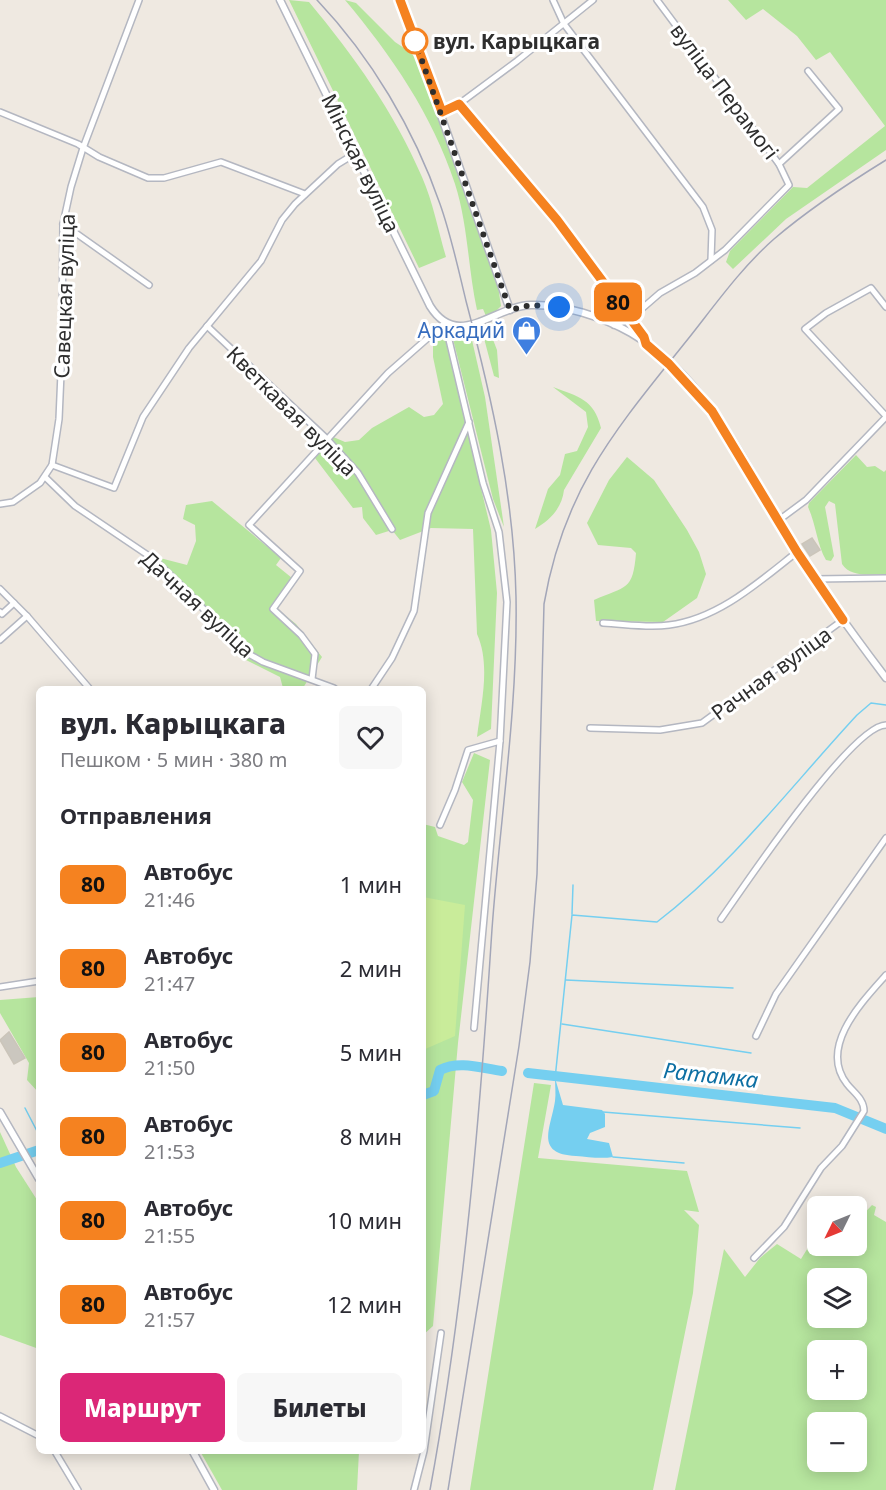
<!DOCTYPE html>
<html lang="ru">
<meta charset="utf-8">
<style>
:root{--surface:#fff;--page:#f7f7f7;--text:#2b2b33;--muted:#7c7c81;--accent:#db2777}
body{margin:0;font-family:"Noto Sans",sans-serif;background:var(--page);color:var(--text);height:100vh;display:flex;flex-direction:column;font-size:22px;white-space:nowrap}
*{box-sizing:border-box;margin:0}
p{font-size:20px;color:var(--muted)}
.icon{flex:none;width:33px;height:33px;fill:none;stroke:currentColor;stroke-width:2;stroke-linecap:round;stroke-linejoin:round}
.map{position:relative;flex:1;overflow:hidden}
.panel{position:absolute;left:36px;top:686px;width:390px;height:768px;display:flex;flex-direction:column;background:var(--surface);border-radius:9px;box-shadow:0 3px 15px #0003}
.panel>*{flex:none}
.badge{padding:0 12px;border-radius:9px;font-size:21px;line-height:39px}
.needle{width:39px;rotate:227deg}
.controls{position:absolute;left:807px;top:1196px;display:grid;gap:12px}
.controls a{display:grid;place-items:center;width:60px;height:60px;border-radius:9px;background:var(--surface);box-shadow:0 3px 15px #0003;font-size:30px}
.you{position:absolute;width:30px;height:30px;margin:-15px;border:4px solid #fff;border-radius:50%;background:#1a73e8;box-shadow:0 0 0 9px #1a73e833}
.map>.badge{position:absolute;translate:-50% -50%;box-shadow:0 0 0 3px #fff}
h2{padding:0 24px;font-size:22px;line-height:54px}
.round{display:grid;place-items:center;flex:none;width:63px;height:63px;border-radius:9px;background:var(--page)}
.overview{display:flex;align-items:center;justify-content:space-between;height:102px;padding:0 24px}
h1{font-size:28px;font-weight:800;line-height:45px}
.primary-button{display:flex;gap:12px;margin-top:auto;padding:12px 24px}
.primary-button a{flex:1;height:69px;border-radius:9px;background:var(--accent);color:#fff;font-size:24px;font-weight:800;line-height:69px;text-align:center}
.primary-button a+a{background:var(--page);color:var(--text)}
ul{padding:0;list-style:none}
li{display:flex;align-items:center;gap:18px;height:84px;padding:0 24px}
li div{flex:1}
li b{display:block;font-size:22px}
li em{font-style:normal}
li .badge{min-width:66px;font-weight:700;text-align:center}
.map>svg:first-child{display:block}
</style>
<div class="map">
<svg width="886" height="1490" viewBox="0 0 886 1490">
<rect width="100%" height="100%" fill="#efe9e1"/>
<g fill="#b6e59e" fill-rule="evenodd">
<path d="M289,0L309,2C354,56 394,112 422,177C433,202 438,230 446,257L419,268Z"/>
<path d="M345,0L356,3L395,42L407,50L415,57L421,70L498,286L501,306L494,313L486,316L483,309L477,310C468,269 468,224 455,184C432,114 391,55 345,0Z"/>
<path d="M728,0H886V150L786,219L733,269L726,262L730,251L793,187L807,188L885,126L830,52L816,60L797,36L763,9L746,20Z"/>
<path d="M501,320L499,331L492,337L497,350L499,378L494,376L481,327Z"/>
<path d="M469,327L485,397L504,527L493,499L454,343L452,334L455,330Z"/>
<path d="M444,334L491,530L497,593L491,729L477,737C481,704 491,665 477,634L473,529L431,528L400,540L392,530L376,535L363,518L362,507L353,508L315,458L331,436L345,442L359,440L372,428L409,407L424,417L434,415L443,404L433,357V338Z"/>
<path d="M553,387C579,397 594,399 601,428L564,490C562,508 550,520 535,529L548,489L560,475L565,454L577,451L588,427L586,412Z"/>
<path d="M856,455L867,467L875,466L884,472L886,470V574C871,574 851,578 842,564L835,504L829,501L825,507L834,556L831,561L826,560C817,545 816,524 808,507L809,503Z"/>
<path d="M627,457L654,480L687,530L699,552L706,574L697,598L663,622L596,621L594,600C626,586 633,591 636,553L631,548L598,545L587,523L609,480Z"/>
<path d="M212,501L281,558L276,565L292,578L276,608L296,624L322,657L303,688H283L280,677L236,655L218,632L208,611L156,557L187,565L196,541L195,525L183,519L186,505Z"/>
<path d="M474,753L490,760L458,1043L433,1326L423,1335V824L435,827L438,836L464,845L468,842L473,800L462,782Z"/>
<path d="M39,997V1093L27,1080L29,1063L0,1013V1000Z"/>
<path d="M534,1083L551,1085L538,1158L687,1171L699,1212L684,1210L699,1225L693,1293L653,1490H470Z"/>
<path d="M0,1132L16,1167L39,1203V1349L0,1335Z"/>
<path d="M872,1205L876,1207L874,1215L886,1222V1490H675L724,1249L745,1277L760,1258L777,1244L801,1259L817,1233L818,1245H856L857,1221ZM818,1278H856V1317H818ZM818,1350H856V1389H818ZM818,1422H856V1461H818Z"/>
<path d="M200,1451H359L357,1490H222Z"/>
</g>
<path fill="#c9ec9a" d="M423,897L465,905L455,1036L423,1050Z"/>
<path fill="#75cff0" d="M555,1078L563,1105L602,1110L605,1114V1127L590,1133L587,1139L609,1143L613,1157C601,1159 588,1157 576,1156C534,1154 551,1128 555,1101C556,1094 555,1086 555,1078Z"/>
<g fill="none" stroke-linecap="round" stroke-linejoin="round">
<g stroke="#75cff0" stroke-width="1.5">
<path d="M572,914L573,885"/>
<path d="M566,980L733,988"/>
<path d="M562,1024L751,1053"/>
<path d="M555,1079L572,915L657,922C733,864 792,785 857,715L871,703L886,705"/>
<path d="M25,1108L39,1135"/>
<path d="M603,1112L800,1128"/>
<path d="M613,1157L684,1163"/>
</g>
<g stroke="#75cff0" stroke-width="10">
<path d="M528,1073L835,1108L886,1129"/>
<path d="M423,1095L434,1091L440,1070C459,1060 481,1068 502,1071"/>
<path d="M0,1163L39,1150"/>
</g>
</g>
<g fill="#cbc7bf" stroke="#cbc5ba" stroke-width="1.5">
<path d="M812,538L820,550L810,556L802,544Z"/>
<path d="M9,1032L25,1058L14,1064L0,1040Z"/>
</g>
<g fill="none" stroke-linecap="round" stroke-linejoin="round">
<defs>
<g id="minor">
<path d="M553,0L564,24L703,207L712,230L711,260"/>
<path d="M459,104L517,61L593,0"/>
<path d="M0,112L78,144L99,157L148,178H164L221,162L305,194"/>
<path d="M442,112L459,104L557,220L644,337L646,344"/>
<path d="M779,164L839,109L808,71"/>
<path d="M63,224L149,285"/>
<path d="M886,307L871,288L826,313L805,329L886,416"/>
<path d="M614,325L630,319L660,293L695,273L725,250L789,185L779,164L657,0"/>
<path d="M207,326L326,438L358,473L392,529"/>
<path d="M52,465L114,488L143,417L189,348L261,261L282,220L295,204L338,164L356,153"/>
<path d="M45,477L75,506L155,560L187,591L240,649L263,662L334,688"/>
<path d="M0,504L13,502L40,483L52,465L59,419L62,350L63,224L71,187L83,148L139,0"/>
<path d="M779,520L806,500L886,417"/>
<path d="M815,579L886,578"/>
<path d="M0,589L27,616L89,688"/>
<path d="M0,612L2,614L14,603"/>
<path d="M603,623C625,624 647,628 669,625C718,619 759,582 797,552"/>
<path d="M0,640L27,616"/>
<path d="M312,679L315,654L301,635L273,609L300,571L249,525L388,373L445,323L483,483L499,532L507,602L500,741L474,1028"/>
<path d="M372,688L392,658L414,611L428,513L469,422"/>
<path d="M590,728L660,730L702,723L843,620"/>
<path d="M440,825L455,790L468,750L500,741"/>
<path d="M721,919C744,886 852,725 886,725"/>
<path d="M0,987L39,981"/>
<path d="M756,1036L776,994L886,838"/>
<path d="M754,1258L784,1227L821,1168L842,1146L864,1111C864,1099 854,1093 847,1084C818,1047 862,1002 886,975"/>
<path d="M0,1416L39,1436"/>
<path d="M54,1450L78,1490"/>
<path d="M414,1490L424,1451L441,1333"/>
</g>
<g id="tertiary">
<path d="M280,0L430,306C458,351 494,306 531,305C563,304 603,317 631,333C711,380 751,476 797,552C824,595 855,637 886,678"/>
<path d="M400,0L510,310"/>
<path d="M0,1112L39,1179"/>
<path d="M192,1450L214,1490"/>
</g>
</defs>
<use href="#minor" stroke="#b4b7c1" stroke-width="8"/>
<use href="#tertiary" stroke="#b4b7c1" stroke-width="9"/>
<use href="#minor" stroke="#fff" stroke-width="5"/>
<use href="#tertiary" stroke="#fff" stroke-width="6"/>
<g stroke="#a3a6b8" stroke-width="1.5">
<path d="M317,0C371,57 414,129 440,204C451,235 458,268 466,301C492,399 514,496 516,597C518,708 500,819 492,929C480,1116 464,1306 430,1490"/>
<path d="M448,1490L519,1046L530,962L537,874L544,604C564,487 617,428 688,339C715,305 741,268 774,239C809,209 847,184 886,160"/>
</g>
</g>
<g fill="none" stroke-linecap="round" stroke-linejoin="round">
<defs>
<path id="line" d="M400,0L442,112L459,104L557,220L644,337L646,344L669,364L712,411L797,552L843,620"/>
</defs>
<use href="#line" stroke="#fff" stroke-width="14"/>
<use href="#line" stroke="#f58220" stroke-width="9"/>
<path stroke="#2e2e2e" stroke-width="6" stroke-dasharray="0 10.8" d="M415,41L510,310L531,305L559,307"/>
</g>
<defs>
<symbol id="shop-pin" viewBox="-11 -11 22 30"><path d="M0 17L-7.5 6A9.5 9.5 0 1 1 7.5 6Z" fill="#3f7fe0" stroke="#fff"/><path d="M-5-2.5h2.3a2.7 3.5 0 0 1 5.4 0H5L5.5 6h-11ZM-1.5-2.5h3a1.5 2.3 0 0 0-3 0Z" fill="#fff"/></symbol>
</defs>
<g fill-rule="evenodd">
<use href="#shop-pin" x="510" y="314" width="33" height="45"/>
</g>
<circle fill="#fff" stroke="#f58220" stroke-width="3" cx="415" cy="41" r="12"/>
<g text-anchor="middle" dominant-baseline="central" stroke-width="6" stroke-linejoin="round" paint-order="stroke">
<g font-size="21" font-weight="bold" fill="#2e2e2e" stroke="#fff" text-anchor="start">
<text x="433" y="41">вул. Карыцкага</text>
</g>
<g font-size="21" fill="#2e2e2e" stroke="#fff">
<text transform="translate(725 91) rotate(53)">вуліца Перамогі</text>
<text transform="translate(361 163) rotate(64)">Мінская вуліца</text>
<text transform="translate(64 296) rotate(-88)">Савецкая вуліца</text>
<text transform="translate(292 411) rotate(45)">Кветкавая вуліца</text>
<text transform="translate(198 604) rotate(43)">Дачная вуліца</text>
<text transform="translate(771 673) rotate(-36)">Рачная вуліца</text>
</g>
<g font-size="21" fill="#366cbe" stroke="#fff" text-anchor="end">
<text x="505" y="330">Аркадий</text>
</g>
<g font-size="22" font-style="italic" fill="#0d6fa3" stroke="#fff">
<text transform="translate(711 1074) rotate(6)">Ратамка</text>
</g>
</g>
</svg>
<div class="controls">
<a><svg class="needle" viewBox="-14 -14 28 28"><path d="M0-13l5 13h-10z" fill="#e53935"/><path d="M0 13l5-13h-10z" fill="#7c7c81"/></svg></a>
<a><svg class="icon" aria-label="layers" viewBox="0 0 24 24"><path d="M12 4l9 5-9 5-9-5zM3 14l9 5 9-5"/></svg></a>
<a>+</a>
<a>−</a>
</div>
<div class="you" style="left:559px;top:307px"></div>
<b class="badge" style="left:618px;top:302px;background:#f58220;color:#111">80</b>
<section class="panel">
<div class="overview"><div><h1>вул. Карыцкага</h1><p>Пешком · 5 мин · 380 m</p></div><a class="round"><svg class="icon" aria-label="heart" viewBox="0 0 24 24"><path d="M12 20l-8-8c-3-5 5-10 8-4 3-6 11-1 8 4z"/></svg></a></div>
<h2>Отправления</h2>
<ul>
<li><span class="badge" style="background:#f58220;color:#111">80</span><div><b>Автобус</b><p>21:46</p></div><em>1 мин</em></li>
<li><span class="badge" style="background:#f58220;color:#111">80</span><div><b>Автобус</b><p>21:47</p></div><em>2 мин</em></li>
<li><span class="badge" style="background:#f58220;color:#111">80</span><div><b>Автобус</b><p>21:50</p></div><em>5 мин</em></li>
<li><span class="badge" style="background:#f58220;color:#111">80</span><div><b>Автобус</b><p>21:53</p></div><em>8 мин</em></li>
<li><span class="badge" style="background:#f58220;color:#111">80</span><div><b>Автобус</b><p>21:55</p></div><em>10 мин</em></li>
<li><span class="badge" style="background:#f58220;color:#111">80</span><div><b>Автобус</b><p>21:57</p></div><em>12 мин</em></li>
</ul>
<div class="primary-button"><a>Маршрут</a><a>Билеты</a></div>
</section>
</div>
